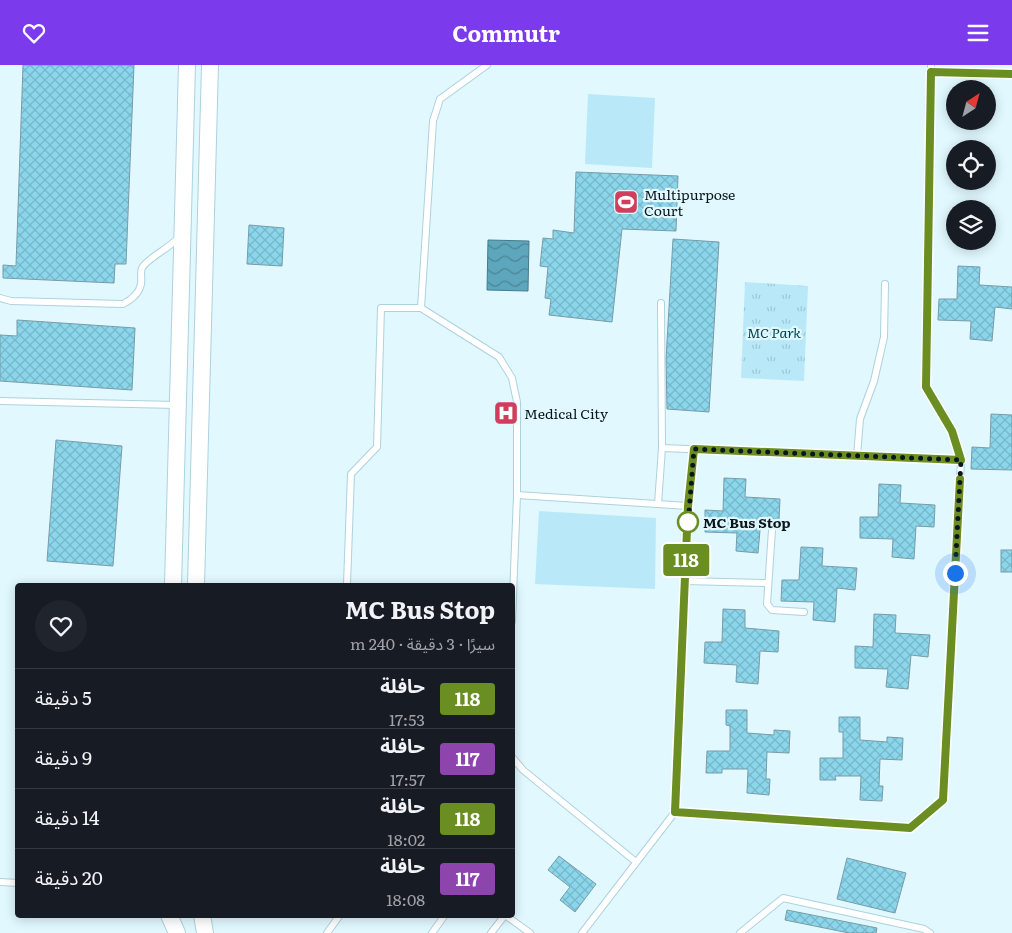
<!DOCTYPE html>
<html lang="ar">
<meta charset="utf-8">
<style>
:root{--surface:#171b24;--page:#20242c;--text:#f1f3f6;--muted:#9ea1a6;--line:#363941;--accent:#7c3aed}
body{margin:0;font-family:Literata,"Noto Sans Arabic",serif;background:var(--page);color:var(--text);direction:rtl;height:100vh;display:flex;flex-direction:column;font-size:19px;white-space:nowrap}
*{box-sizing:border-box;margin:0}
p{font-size:16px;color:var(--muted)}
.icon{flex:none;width:28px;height:28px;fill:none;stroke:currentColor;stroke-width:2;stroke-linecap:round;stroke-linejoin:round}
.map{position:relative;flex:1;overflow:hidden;direction:ltr}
.panel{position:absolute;left:15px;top:518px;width:500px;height:335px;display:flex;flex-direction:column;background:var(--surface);border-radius:5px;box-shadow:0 2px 12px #0003;direction:rtl}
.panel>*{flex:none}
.badge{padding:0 10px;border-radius:4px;font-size:18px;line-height:32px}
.needle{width:32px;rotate:36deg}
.controls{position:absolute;left:946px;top:15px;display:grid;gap:10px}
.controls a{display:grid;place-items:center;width:50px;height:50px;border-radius:50%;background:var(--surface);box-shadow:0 2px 12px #0003;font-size:25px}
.you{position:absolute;width:25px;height:25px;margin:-12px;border:4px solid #fff;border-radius:50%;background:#1a73e8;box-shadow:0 0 0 8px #1a73e833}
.map>.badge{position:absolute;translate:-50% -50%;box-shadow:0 0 0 2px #fff}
.round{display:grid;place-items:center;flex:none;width:52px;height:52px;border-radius:26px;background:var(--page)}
.headline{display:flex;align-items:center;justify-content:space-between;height:85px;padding:0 20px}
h1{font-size:24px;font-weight:700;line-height:38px}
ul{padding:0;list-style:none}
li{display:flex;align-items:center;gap:15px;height:60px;padding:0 20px;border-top:1px solid var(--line)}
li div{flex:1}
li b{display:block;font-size:19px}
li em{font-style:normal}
li .badge{min-width:55px;font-weight:700;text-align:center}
header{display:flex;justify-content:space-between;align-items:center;height:65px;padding:0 20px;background:var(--accent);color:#fff;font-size:22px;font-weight:700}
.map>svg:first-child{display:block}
</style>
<header><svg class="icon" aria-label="menu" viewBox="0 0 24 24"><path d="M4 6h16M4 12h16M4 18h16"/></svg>Commutr<svg class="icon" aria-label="heart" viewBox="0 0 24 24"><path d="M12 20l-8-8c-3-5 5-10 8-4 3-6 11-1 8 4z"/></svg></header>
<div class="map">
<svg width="1012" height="868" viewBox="0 0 1012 868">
<defs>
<pattern id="park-tufts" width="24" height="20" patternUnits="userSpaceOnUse" patternTransform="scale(1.25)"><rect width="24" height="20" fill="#b9e9f8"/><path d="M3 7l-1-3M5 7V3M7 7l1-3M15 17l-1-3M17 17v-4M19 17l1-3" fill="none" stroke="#9ec7d4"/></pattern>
<pattern id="water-waves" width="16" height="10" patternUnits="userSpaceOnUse" patternTransform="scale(1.25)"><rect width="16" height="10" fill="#5da6bb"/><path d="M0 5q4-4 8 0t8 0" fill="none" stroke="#4b8697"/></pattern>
<pattern id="building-cross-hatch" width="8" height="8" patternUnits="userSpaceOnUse" patternTransform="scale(1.25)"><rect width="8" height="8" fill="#8cd6ec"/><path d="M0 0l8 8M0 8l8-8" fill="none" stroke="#77b7ca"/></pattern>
</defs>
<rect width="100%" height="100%" fill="#e1f8ff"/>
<g fill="#b9e9f8">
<path d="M588,29L655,33L652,103L585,99Z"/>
<path d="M539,446L656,453L655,524L535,519Z"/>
</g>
<path fill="url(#park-tufts)" d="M745,217L808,221L804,316L741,313Z"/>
<path fill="url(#water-waves)" stroke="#447b8b" d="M488,175L529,176L528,226L487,225Z"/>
<g fill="url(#building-cross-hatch)" stroke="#789ca7">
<path d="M23,0H134L126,199H115L114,218L3,213V200L16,201Z"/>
<path d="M576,107L678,111L676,166L622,164L612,257L549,250L551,234L545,233L548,202L540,201L543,173L553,174V165L574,168Z"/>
<path d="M249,160L284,163L282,201L247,199Z"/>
<path d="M673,174L719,177L709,347L667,344L666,294Z"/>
<path d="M958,201L980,202L979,220L1012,222V244L995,242L992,276L970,274L971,256L938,255L939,234H957Z"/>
<path d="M17,255L135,263L132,325L0,316V270L17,271Z"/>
<path d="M991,349L1012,350V405L971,404L972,382L990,383Z"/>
<path d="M56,375L122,381L113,501L47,496Z"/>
<path d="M724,413L746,414L745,432L780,434L779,455L761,454L758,488L736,486L737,468L705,467V445L723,446Z"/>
<path d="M879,419L901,420L900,438L935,440L934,462L916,461L914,494L892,492L893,474L860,473V452H878Z"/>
<path d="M801,482L823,483L822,501L857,503L855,525L837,523L835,557L813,555L814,537L781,536L782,515H799Z"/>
<rect x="1001" y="485" width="11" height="22"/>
<path d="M723,544L745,545V563L779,566L778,587L760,586L758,619L736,617L737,600L704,598L705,577H722Z"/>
<path d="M874,549L896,550L895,568L930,570L928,592L911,590L908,624L886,622L888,604L855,603V581L873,582Z"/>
<path d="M726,645H747V668L774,670V665L790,666L789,688L767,687L766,714H770L769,730L747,728L748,704H722V708H706L707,686H730V661L726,660Z"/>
<path d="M839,652H860V675L887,677V672L903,673L902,695L880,694L879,721H883L882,736L860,735L861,711H835L836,715H820V693H843V667H839Z"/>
<path d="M559,791L596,819L575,847L560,835L570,822L548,805Z"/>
<path d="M847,793L906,808L895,848L837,834Z"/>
<path d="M787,845L877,863L876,868H849L785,855Z"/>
</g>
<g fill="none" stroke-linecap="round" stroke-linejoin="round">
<defs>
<g id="service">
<path d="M487,0L440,34L433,56L421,243L499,292L512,313L517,337V430L512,556"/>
<path d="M931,7L1012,9"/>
<path d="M0,233L11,236L123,239C131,235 139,229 141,219C142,214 140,207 142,203C147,193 169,184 179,172"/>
<path d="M0,336L176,340"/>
<path d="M662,383L961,395"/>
<path d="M857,391L860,354L874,316L884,272L885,219"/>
<path d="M517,430L688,441"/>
<path d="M658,439L662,383L661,238"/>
<path d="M772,465L767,539L772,545L804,547"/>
<path d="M685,516L767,518"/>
<path d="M347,519L351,409L377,382L381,243H421"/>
<path d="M512,692L523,705L636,797"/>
<path d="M675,747L688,441L694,385"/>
<path d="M0,817L18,818"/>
<path d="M505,850L530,868"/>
<path d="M327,868L340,850"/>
<path d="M432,868L445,850"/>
<path d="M491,868L505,850"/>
<path d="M582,868L675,747L910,763L943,735L961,395L952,366L926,322L931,0"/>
<path d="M740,868L783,833L924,864L930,868"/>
</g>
<g id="tertiary">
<path d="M173,520L187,0"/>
<path d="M196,520L210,0"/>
<path d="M169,850L177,868"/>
<path d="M202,850L205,868"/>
</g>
</defs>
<use href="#service" stroke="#add2df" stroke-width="8"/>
<use href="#tertiary" stroke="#add2df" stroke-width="18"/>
<use href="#service" stroke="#fff" stroke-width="6"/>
<use href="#tertiary" stroke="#fff" stroke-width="16"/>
</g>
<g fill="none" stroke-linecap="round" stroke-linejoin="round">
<defs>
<path id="line" d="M960,414L943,735L910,763L675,747L688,441L694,384L961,395L952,366L926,322L931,7L1012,9"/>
</defs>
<use href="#line" stroke="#fff" stroke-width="11"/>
<use href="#line" stroke="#6b8e23" stroke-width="8"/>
<path stroke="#09171c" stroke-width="5" stroke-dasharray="0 9" d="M688,457V460L694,384L961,395L955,508"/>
</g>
<defs>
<symbol id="stadium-square" viewBox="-11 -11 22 22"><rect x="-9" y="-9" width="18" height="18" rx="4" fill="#cf3f5d" stroke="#e1f8ff"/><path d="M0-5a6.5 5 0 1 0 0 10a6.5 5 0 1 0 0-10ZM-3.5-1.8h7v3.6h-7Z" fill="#fff"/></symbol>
<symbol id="hospital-square" viewBox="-11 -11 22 22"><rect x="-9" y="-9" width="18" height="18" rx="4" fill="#cf3f5d" stroke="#e1f8ff"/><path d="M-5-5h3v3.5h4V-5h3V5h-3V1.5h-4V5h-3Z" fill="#fff"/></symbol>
</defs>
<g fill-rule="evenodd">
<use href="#stadium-square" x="612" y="123" width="28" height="28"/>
<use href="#hospital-square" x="492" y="334" width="28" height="28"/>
</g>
<circle fill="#fff" stroke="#6b8e23" stroke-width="2.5" cx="688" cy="457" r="10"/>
<g text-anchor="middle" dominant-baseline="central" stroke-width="4.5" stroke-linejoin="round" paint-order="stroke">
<g font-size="14" fill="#09171c" stroke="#e1f8ff" text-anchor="start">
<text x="644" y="129">Multipurpose<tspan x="644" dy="16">Court</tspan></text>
<text x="524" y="348">Medical City</text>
</g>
<g font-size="14" font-style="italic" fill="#004453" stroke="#e1f8ff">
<text x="774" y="267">MC Park</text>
</g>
<g font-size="14" font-weight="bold" fill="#09171c" stroke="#e1f8ff" text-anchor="start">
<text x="703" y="457">MC Bus Stop</text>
</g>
</g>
</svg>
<div class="controls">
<a><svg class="needle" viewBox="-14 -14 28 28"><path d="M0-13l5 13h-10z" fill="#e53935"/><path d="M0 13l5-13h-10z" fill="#9ea1a6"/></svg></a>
<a><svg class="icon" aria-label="locate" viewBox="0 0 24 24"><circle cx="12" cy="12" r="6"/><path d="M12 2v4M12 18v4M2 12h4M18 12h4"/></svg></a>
<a><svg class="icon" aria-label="layers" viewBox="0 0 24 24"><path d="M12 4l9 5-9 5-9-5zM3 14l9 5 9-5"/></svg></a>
</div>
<div class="you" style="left:955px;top:508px"></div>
<b class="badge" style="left:686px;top:495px;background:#6b8e23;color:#fff">118</b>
<section class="panel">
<div class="headline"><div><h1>MC Bus Stop</h1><p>سيرًا · 3 دقيقة · 240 m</p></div><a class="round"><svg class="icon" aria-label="heart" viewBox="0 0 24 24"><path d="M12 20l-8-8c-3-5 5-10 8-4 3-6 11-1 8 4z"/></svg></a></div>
<ul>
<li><span class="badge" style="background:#6b8e23;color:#fff">118</span><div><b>حافلة</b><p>17:53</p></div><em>5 دقيقة</em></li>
<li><span class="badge" style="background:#8e44ad;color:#fff">117</span><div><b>حافلة</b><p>17:57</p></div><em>9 دقيقة</em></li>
<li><span class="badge" style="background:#6b8e23;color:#fff">118</span><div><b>حافلة</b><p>18:02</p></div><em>14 دقيقة</em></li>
<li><span class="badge" style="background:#8e44ad;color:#fff">117</span><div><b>حافلة</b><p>18:08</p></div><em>20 دقيقة</em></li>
</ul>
</section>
</div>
